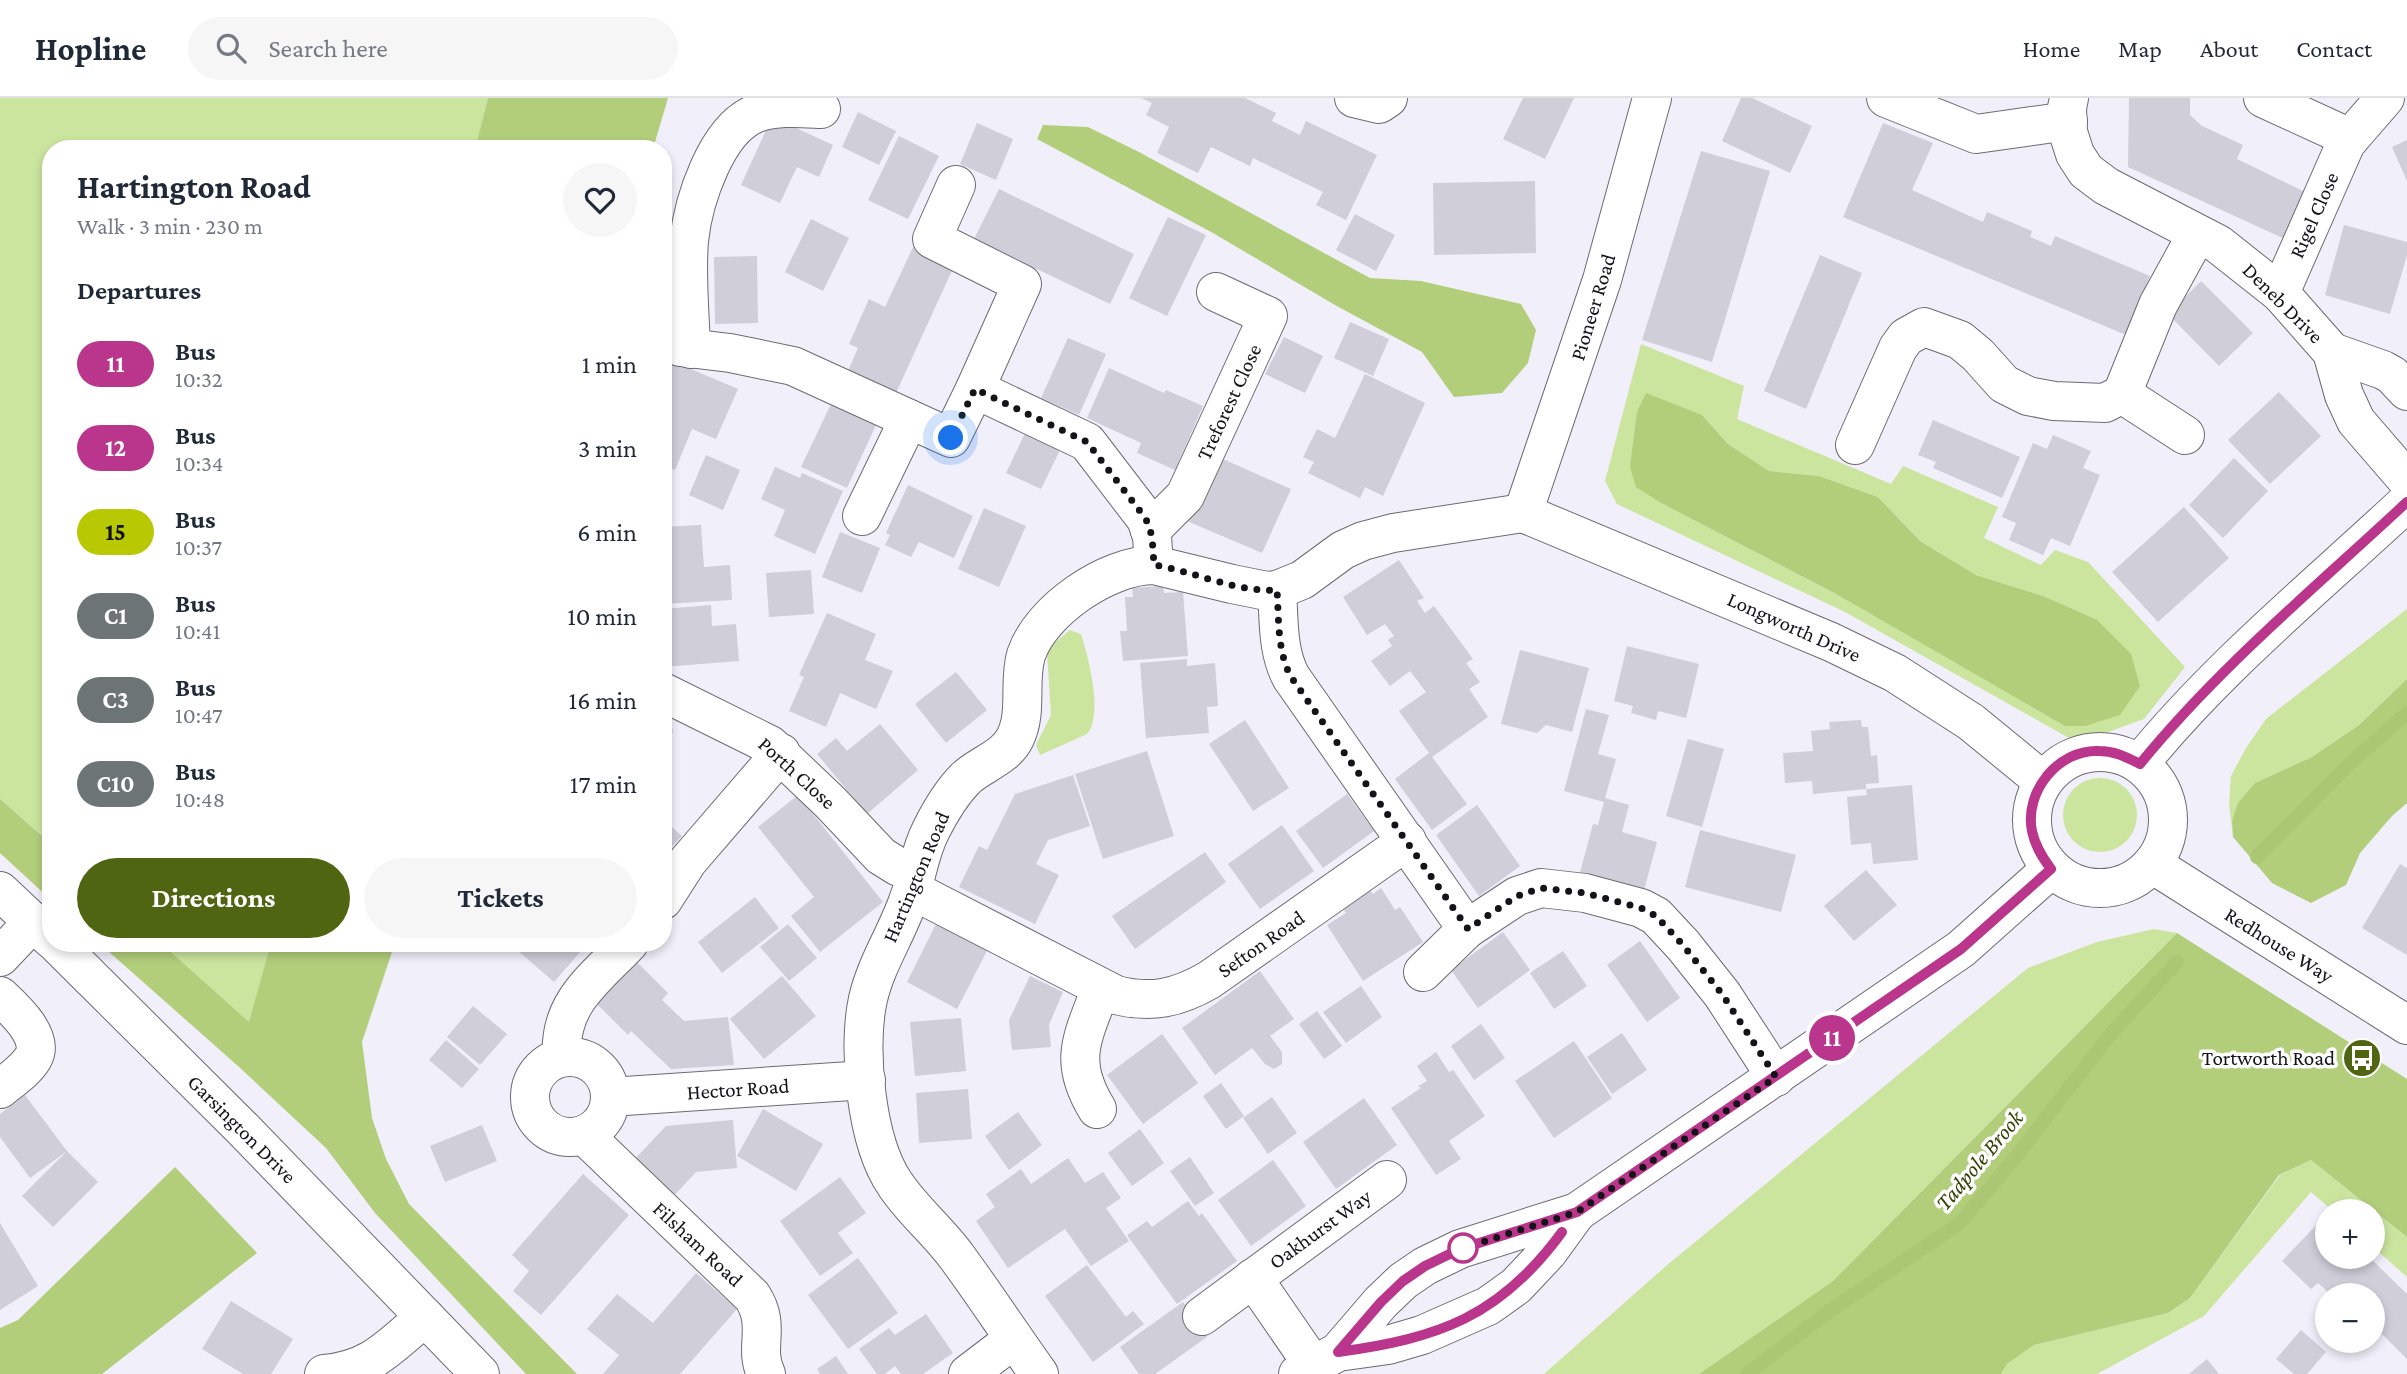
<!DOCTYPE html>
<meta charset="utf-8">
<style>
:root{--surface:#fff;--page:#f6f6f7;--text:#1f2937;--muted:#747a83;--line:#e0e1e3;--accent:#4f6512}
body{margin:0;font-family:"Crimson Pro",serif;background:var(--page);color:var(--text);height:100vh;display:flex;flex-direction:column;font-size:26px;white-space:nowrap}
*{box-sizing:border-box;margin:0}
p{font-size:23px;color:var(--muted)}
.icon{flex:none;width:38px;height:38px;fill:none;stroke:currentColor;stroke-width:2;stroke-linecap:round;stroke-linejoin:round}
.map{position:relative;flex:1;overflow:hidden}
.sheet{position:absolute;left:42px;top:42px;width:630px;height:812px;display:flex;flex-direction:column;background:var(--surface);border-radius:28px;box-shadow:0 4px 10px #0003}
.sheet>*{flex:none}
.badge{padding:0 14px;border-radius:23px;font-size:24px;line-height:46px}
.tools{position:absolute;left:2315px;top:1101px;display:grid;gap:14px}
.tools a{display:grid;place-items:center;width:70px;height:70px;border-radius:50%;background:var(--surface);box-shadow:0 4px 10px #0003;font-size:35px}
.you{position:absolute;width:35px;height:35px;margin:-18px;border:5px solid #fff;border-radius:50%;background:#1a73e8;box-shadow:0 0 0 10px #1a73e833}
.map>.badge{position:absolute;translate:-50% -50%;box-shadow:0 0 0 4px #fff}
h2{padding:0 35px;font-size:26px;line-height:63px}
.round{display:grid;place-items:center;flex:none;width:74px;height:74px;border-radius:37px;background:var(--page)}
.headline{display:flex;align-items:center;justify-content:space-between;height:119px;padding:0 35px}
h1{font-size:33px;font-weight:700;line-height:52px}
.action{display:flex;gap:14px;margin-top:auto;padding:14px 35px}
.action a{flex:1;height:80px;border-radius:42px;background:var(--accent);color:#fff;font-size:28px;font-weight:700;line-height:80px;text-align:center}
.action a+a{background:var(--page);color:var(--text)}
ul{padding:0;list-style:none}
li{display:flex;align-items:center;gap:21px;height:84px;padding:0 35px}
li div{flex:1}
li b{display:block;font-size:26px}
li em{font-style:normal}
li .badge{min-width:77px;font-weight:700;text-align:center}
header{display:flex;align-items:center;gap:42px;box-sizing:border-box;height:98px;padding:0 35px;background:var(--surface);border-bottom:2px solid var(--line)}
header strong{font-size:33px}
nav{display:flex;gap:38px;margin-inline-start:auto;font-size:24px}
.search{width:490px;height:63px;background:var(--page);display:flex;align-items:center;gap:18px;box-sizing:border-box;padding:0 24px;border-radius:38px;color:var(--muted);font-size:26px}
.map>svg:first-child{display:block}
</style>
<header>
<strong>Hopline</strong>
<div class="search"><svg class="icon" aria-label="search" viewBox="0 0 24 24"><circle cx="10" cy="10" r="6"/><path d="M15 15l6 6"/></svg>Search here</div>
<nav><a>Home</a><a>Map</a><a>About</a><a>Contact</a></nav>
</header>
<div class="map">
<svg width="2407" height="1276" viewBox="0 0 2407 1276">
<rect width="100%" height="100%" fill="#f1effa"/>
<g fill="#cbe49e" fill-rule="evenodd">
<path d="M0,0H488L475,51H51V746L0,701Z"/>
<path d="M1641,246L1744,288L1737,321L1891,386L1903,368L1998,409L1984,440L2041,467L2055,452L2088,464L2185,569L2144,621L2078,645L1845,514L1617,406L1605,383ZM1702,317L1728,346L1769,373L1819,378L1878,399L1920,443L1976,477L2043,498L1838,497L1661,405Z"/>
<path d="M2407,511V581L2359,627L2312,659L2255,685L2232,723L2233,739L2229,706L2231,678L2246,650L2266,621Z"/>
<path d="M1070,532L1081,536C1088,558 1104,617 1087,636L1040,657L1036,647L1051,617L1047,555L1051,548Z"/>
<circle cx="2100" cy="717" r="37"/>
<path d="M2154,831L2177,835L1833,1183L1699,1276H1544L1666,1168L2028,870L2097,844Z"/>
<path d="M161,845H271L250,925Z"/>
<path d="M2311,1062L2407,1139V1179L2373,1149V1113H2333L2311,1094L2204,1218L2097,1276H2001L2007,1266L2034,1247L2168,1215L2190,1200L2280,1077Z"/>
</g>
<g fill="#b2ce7b">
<path d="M488,0H668L653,51H475Z"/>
<path d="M1043,27L1088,29L1139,54L1370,180L1421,183L1521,206L1536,232L1528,265L1502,295L1454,299L1422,254L1335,207L1213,135L1037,41Z"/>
<path d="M1646,295L1702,317L1728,346L1769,373L1819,378L1878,399L1920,443L1976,477L2043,498L2097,522L2131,556L2140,588L2120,617L2085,628H2065L1838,497L1661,405L1636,389L1630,369L1637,314Z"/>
<path d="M2407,581V705L2392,718L2360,755L2346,787L2311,805L2272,785L2233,739L2232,723L2238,705L2255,685L2312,659L2359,627Z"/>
<path d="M0,701L51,746V802L0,755Z"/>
<path d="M2177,835L2407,981V1139L2311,1062L2279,1077L2190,1200L2168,1215L2034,1247L2007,1266L2001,1276H1699L1833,1183Z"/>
<path d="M99,845H161L249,924L271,845H395L362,944L372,1020L386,1061L409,1106L577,1276H526L375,1115L326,1050L238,968Z"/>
<path d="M175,1069L257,1155L102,1276H0V1230L18,1222Z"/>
</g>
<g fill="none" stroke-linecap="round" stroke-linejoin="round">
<g stroke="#abc774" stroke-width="14">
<path d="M2257,759L2347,668L2407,615"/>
<path d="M1747,1276L1828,1214L1959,1126L2019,1055L2108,939L2177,864"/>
</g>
</g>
<g fill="#cfced9">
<path d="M1141,0H1245L1276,15L1272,23L1300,37L1306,23L1377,57L1346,122L1316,107L1323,94L1253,60L1250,68L1211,49L1198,75L1157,55L1169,29L1146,17L1152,5Z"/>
<path d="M1523,0H1574L1545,61L1503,41Z"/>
<path d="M1741,0H1752L1812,28L1790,75L1722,43Z"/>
<path d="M2129,0H2190V17L2202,28L2243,47L2237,61L2309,96L2287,142L2128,69Z"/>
<path d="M858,14L896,33L879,67L842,49Z"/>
<path d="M772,19L833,47L819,79L797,69L780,105L741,87Z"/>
<path d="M977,25L1013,41L996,82L960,66Z"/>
<path d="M1883,25L1933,45L1912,92L1983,124L1987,114L2032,133L2030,139L2051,148L2055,138L2150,178L2126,237L1843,119Z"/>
<path d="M899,38L939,58L908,121L868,102Z"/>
<path d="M2407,42V83L2392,49Z"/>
<path d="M1701,53L1770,73L1712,264L1642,242Z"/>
<path d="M1535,83L1536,155L1434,157L1433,85Z"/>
<path d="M999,91L1134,156L1110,206L974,141Z"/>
<path d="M1355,116L1395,137L1376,173L1336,152Z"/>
<path d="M1168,119L1206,137L1167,218L1129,200Z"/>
<path d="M811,121L849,140L823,193L785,174Z"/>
<path d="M2344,127L2407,144V157L2390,216L2325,197Z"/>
<path d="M914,147L955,166L896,295L848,273L858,250L849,246L869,201L885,209Z"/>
<path d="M1820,157L1862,175L1806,311L1764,293Z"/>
<path d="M757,158L758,225L715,226L714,159Z"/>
<path d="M2201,183L2253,235L2219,268L2168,216Z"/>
<path d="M1350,224L1389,241L1373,278L1334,260Z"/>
<path d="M1284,239L1323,258L1305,295L1265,276Z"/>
<path d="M1068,240L1106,256L1079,317L1041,300Z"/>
<path d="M670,262L738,291L716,341L692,331L675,372L663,366V278Z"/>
<path d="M1109,270L1164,295L1166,292L1203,308L1175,372L1137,355L1141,345L1087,320Z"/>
<path d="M1365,276L1425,305L1383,398L1365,389L1360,400L1308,375L1314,364L1303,359L1317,331L1335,340Z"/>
<path d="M2279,294L2321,338L2270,386L2228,342Z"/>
<path d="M831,306L876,327L847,390L801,369Z"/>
<path d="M1933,322L2020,359L2002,400L1933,370L1936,364L1918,357Z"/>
<path d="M1025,335L1060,352L1041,391L1006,375Z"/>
<path d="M2053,337L2091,353L2083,370L2100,377L2070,448L2051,440L2043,457L2009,442L2016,425L2002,419L2033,345L2047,351Z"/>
<path d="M706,357L740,372L723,412L689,397Z"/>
<path d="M1216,358L1291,391L1262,455L1187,423Z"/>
<path d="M2234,360L2268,393L2223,440L2189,407Z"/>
<path d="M775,369L800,380L802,375L843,393L815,456L774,438L785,412L761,401Z"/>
<path d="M908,387L973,418L954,460L919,444L911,459L885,447L890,437L886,435Z"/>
<path d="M2184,409L2229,460L2158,524L2112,474Z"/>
<path d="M984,410L1026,428L999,489L958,471Z"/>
<path d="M701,427L704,469L730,467L732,502L663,506V429Z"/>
<path d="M840,434L880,450L862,495L822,479Z"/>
<path d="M1399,462L1424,500L1417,503L1425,515L1434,508L1473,561L1466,565L1480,584L1469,591L1488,619L1432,659L1467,706L1432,732L1395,681L1429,655L1399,613L1426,594L1410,573L1390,588L1371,563L1392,548L1388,542L1394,538L1385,526L1367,537L1343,499Z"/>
<path d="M811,472L814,516L769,519L766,475Z"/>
<path d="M1163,488L1164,495L1183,494L1188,558L1123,563L1120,533H1127L1125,499H1133L1132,490Z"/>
<path d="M711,507L712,528L736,526L739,563L663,569V511Z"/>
<path d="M827,515L876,536L865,562L893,573L876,611L840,595L826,629L789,613L804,579L799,577Z"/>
<path d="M1627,548L1699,566L1686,620L1658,613L1656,622L1631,615L1633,608L1614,603Z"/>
<path d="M1520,552L1589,570L1572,634L1546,627L1537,635L1501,626Z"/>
<path d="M1187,561V568L1215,565L1218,608L1207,609L1209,635L1146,640L1140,565Z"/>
<path d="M956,574L987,612L946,645L915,606Z"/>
<path d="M1586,611L1609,617L1598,656L1616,661L1605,700L1629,707L1622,734L1657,744L1643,796L1579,778L1593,726L1598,727L1604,704L1564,693Z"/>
<path d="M663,616L669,619L673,633L669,645H663Z"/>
<path d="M1245,622L1289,690L1253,713L1209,646Z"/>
<path d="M1861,622L1862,629H1868L1871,658L1877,657L1879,685L1866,686V691L1912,687L1918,762L1873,766L1871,745L1851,747L1847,699L1867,697L1866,691L1813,696L1812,683L1785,685L1783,655L1813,653L1811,633L1830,631L1829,624Z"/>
<path d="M880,626L918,672L867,716L817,656L836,640L847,653Z"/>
<path d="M1688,641L1724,651L1702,729L1666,718Z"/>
<path d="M1147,653L1174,738L1103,761L1075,676Z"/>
<path d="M1073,677L1090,728L1048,742L1036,766L1059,777L1035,826L959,789L979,748L987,752L1015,696Z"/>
<path d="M1347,696L1374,733L1323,770L1296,733Z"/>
<path d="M798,697L883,804L820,854L791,818L814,799L758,729Z"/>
<path d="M1477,707L1520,768L1479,798L1436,737Z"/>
<path d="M663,721L682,738L663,758Z"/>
<path d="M1282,727L1314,773L1260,811L1228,766Z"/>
<path d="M1700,732L1796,757L1781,814L1685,789Z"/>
<path d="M1205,754L1226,784L1135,851L1112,818Z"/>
<path d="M2400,766L2407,770V857L2362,830Z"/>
<path d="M1866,772L1897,807L1854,843L1824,808Z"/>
<path d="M1381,790L1395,812L1400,809L1423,844L1363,883L1327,827L1346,815L1342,809L1369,791L1373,796Z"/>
<path d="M755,799L779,830L722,875L698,844Z"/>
<path d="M937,824L988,851L957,911L907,884Z"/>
<path d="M788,826L817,860L789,883L760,849Z"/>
<path d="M1503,834L1530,872L1478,910L1451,872Z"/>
<path d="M1640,843L1680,900L1647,924L1607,867Z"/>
<path d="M509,845H588L554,884Z"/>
<path d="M1563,853L1587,888L1554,911L1530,875Z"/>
<path d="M637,864L668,895L662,902L684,923L728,919L734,967L671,971L631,933L628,937L597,906Z"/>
<path d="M1260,873L1294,921L1270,938L1282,954V966L1274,971L1265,966L1252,950L1215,977L1182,930Z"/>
<path d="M782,878L816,918L764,961L730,921Z"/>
<path d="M1030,878L1063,894L1049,927L1051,949L1012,952L1009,922Z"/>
<path d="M1361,888L1382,919L1346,945L1323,914Z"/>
<path d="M473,908L507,936L480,967L447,939Z"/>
<path d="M1317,913L1342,948L1324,961L1299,926Z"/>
<path d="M961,920L966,973L915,978L910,924Z"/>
<path d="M1481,926L1505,960L1474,982L1451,948Z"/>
<path d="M1622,935L1647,972L1612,996L1587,959Z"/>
<path d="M1162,936L1198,985L1143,1026L1107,977Z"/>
<path d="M446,942L479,971L462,990L429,962Z"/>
<path d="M1574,943L1612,1000L1554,1040L1515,983Z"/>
<path d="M1436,954L1449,974L1453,972L1485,1018L1449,1043L1461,1061L1436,1077L1391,1010L1421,990L1418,988L1427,983L1417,968Z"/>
<path d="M1221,985L1244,1018L1226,1031L1203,998Z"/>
<path d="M968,991L972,1041L919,1045L916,995Z"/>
<path d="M25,997L67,1053L98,1084L53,1129L22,1098L67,1053L30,1080L0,1039V1016Z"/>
<path d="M1272,999L1297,1035L1268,1056L1243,1020Z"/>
<path d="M1364,1000L1397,1047L1336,1091L1303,1044Z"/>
<path d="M763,1011L823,1046L796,1093L737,1058Z"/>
<path d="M1018,1014L1042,1047L1009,1072L985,1038Z"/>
<path d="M733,1022L737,1070L696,1074L670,1102L630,1066L666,1028Z"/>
<path d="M482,1027L497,1063L445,1084L430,1048Z"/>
<path d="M1140,1031L1164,1065L1132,1088L1108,1055Z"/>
<path d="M1190,1059L1214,1095L1195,1108L1170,1073Z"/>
<path d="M1068,1060L1085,1085L1103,1074L1121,1100L1106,1110L1129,1143L1091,1168L1065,1131L1008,1170L976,1123L995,1109L986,1096L1021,1071L1031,1086Z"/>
<path d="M1273,1062L1306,1108L1251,1148L1218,1102Z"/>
<path d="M583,1076L629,1117L541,1217L513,1193L529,1173L512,1157Z"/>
<path d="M840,1079L866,1115L838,1135L853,1155L820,1178L780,1123Z"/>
<path d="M1188,1103L1199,1118L1202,1115L1237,1163L1177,1206L1127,1137L1147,1123L1152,1129Z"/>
<path d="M2325,1118L2328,1120V1158H2368L2407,1196V1261L2380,1234L2376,1239L2373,1236V1197H2331L2318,1185L2311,1191L2282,1163Z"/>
<path d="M0,1125L38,1188L0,1212Z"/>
<path d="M858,1160L898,1215L848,1251L808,1197Z"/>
<path d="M1087,1167L1126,1219L1133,1213L1144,1226L1093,1264L1045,1198Z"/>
<path d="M696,1175L737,1211L680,1276H603L619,1257L587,1231L617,1196L653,1225Z"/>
<path d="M231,1203L293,1241L271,1276H243L202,1251Z"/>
<path d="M1183,1204L1207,1239L1155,1276H1139L1120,1249Z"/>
<path d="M926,1216L953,1255L923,1276H901L895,1268L885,1276H877L859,1251L889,1230L895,1237Z"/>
<path d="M2301,1232L2326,1254L2307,1276H2294L2276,1261Z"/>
<path d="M836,1258L848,1276H820L817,1271Z"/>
<path d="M2207,1261L2219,1276H2189Z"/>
</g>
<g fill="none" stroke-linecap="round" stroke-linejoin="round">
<defs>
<g id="minor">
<path d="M1354,0L1379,6L1388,0"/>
<path d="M1886,0L1976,36L2068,23"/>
<path d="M2069,0L2067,10L2068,34L2075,56L2086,73L2106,88L2218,146L2280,195L2332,254L2344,297L2356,323L2407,382"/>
<path d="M2263,0L2350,40"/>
<path d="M956,87L932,141L1022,186L975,291"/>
<path d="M2280,195L2346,45L2385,0"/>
<path d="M680,249L730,255L793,268L951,340L975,291L1087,344L1146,421L1152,438L1154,467"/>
<path d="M691,251C690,215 686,179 689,143C693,104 716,30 757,15C776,8 800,10 821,11"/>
<path d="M2332,254L2383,272L2392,277L2407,293"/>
<path d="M2122,296L2185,337"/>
<path d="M1855,347L1898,250L1906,239L1924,229L1960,242L1978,257L2004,286L2028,298L2054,303L2105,305L2122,296L2158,207L2197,136"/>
<path d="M1523,415L1831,544L1895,575L1971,624L2043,683"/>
<path d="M1523,415L1602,182L1652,0"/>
<path d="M862,418L909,321"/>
<path d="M1150,433L1185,398L1268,218L1216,194"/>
<path d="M1277,492C1279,521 1277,553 1291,579L1467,831L1517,798L1541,790L1585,795L1641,810L1656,818L1683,847L1722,896L1776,979"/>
<path d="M663,594L770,647L830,704L881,758L897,768L916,776"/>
<circle cx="2100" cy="722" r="68"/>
<path d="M2140,665C2219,568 2316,489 2407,404"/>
<path d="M2152,766L2407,927"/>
<path d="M912,792L1116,897C1151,906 1178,900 1209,882L1407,743"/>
<path d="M0,793L51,841"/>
<path d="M663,802L688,763L781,655"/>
<path d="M56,845L243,1031L480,1276"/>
<path d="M0,859L33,824"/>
<path d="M1423,874L1467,831"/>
<path d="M0,898C14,911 45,939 33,960C26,972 11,982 0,991"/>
<circle cx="570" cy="999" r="40"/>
<path d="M562,959C558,905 595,881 629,845"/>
<path d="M610,999L866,982"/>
<path d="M1097,1011C1067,962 1083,939 1101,890"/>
<path d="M584,1037L752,1198C772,1228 753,1249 766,1276"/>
<path d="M1253,1180L1313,1267"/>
<path d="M1202,1218L1387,1082"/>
<path d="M1338,1254L1381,1204L1403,1183L1425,1168L1460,1151L1577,1114L1961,851L2051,771"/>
<path d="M324,1276C372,1272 390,1248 425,1219"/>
<path d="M968,1276L1014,1241"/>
<path d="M1039,1276C1011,1237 985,1197 957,1159C938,1133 912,1112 895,1086C866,1044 857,950 868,901C876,866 896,837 908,803C917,780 919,755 931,732C940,714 951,695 966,680C981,666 1005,660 1015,640C1028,614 1018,584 1026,557C1041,512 1108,467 1154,467L1232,486L1267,493L1277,492L1302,482L1343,452L1363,443L1393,435L1523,415"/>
<path d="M1298,1276L1338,1254L1388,1247L1422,1237L1488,1208L1516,1188L1548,1154L1577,1114"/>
</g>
</defs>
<use href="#minor" stroke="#6c6b74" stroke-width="40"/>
<use href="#minor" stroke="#fff" stroke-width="38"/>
</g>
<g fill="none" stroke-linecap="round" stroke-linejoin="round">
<defs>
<path id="line" d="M1562,1134C1500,1219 1439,1240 1338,1254L1381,1204L1403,1183L1425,1168L1460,1151L1577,1114L1961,851L2051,771C2042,759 2035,748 2032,733C2024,693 2059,651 2099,653C2115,653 2126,659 2140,666C2219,569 2316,489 2407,404"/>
</defs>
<use href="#line" stroke="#fff" stroke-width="16"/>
<use href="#line" stroke="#b9368c" stroke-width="10"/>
<path stroke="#141317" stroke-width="7" stroke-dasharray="0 12.6" d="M951,340L975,291L1087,344L1146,421L1152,438L1154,467C1193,473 1238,495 1277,492C1279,521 1277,553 1291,579L1468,831L1517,798L1541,790L1585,795L1641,810L1656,818L1683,847L1722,896L1776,979L1577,1114L1460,1151L1463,1150"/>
</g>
<defs>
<symbol id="bus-disc" viewBox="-11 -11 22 22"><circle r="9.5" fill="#4f6512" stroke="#fefefe"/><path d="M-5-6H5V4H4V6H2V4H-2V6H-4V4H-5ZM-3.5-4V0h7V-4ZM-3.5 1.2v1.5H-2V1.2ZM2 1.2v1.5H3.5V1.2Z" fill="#fff"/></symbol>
</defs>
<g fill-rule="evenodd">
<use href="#bus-disc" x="2340" y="938" width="44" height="44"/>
</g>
<circle fill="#fff" stroke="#b9368c" stroke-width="3.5" cx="1463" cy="1150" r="14"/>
<g text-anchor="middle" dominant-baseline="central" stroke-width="7" stroke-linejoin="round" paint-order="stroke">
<g font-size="21" fill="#141317" stroke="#fefefe">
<text transform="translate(2314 117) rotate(-66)">Rigel Close</text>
<text transform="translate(2283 205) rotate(45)">Deneb Drive</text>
<text transform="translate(1593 209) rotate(-73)">Pioneer Road</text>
<text transform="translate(1229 304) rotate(-65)">Treforest Close</text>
<text transform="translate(1794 529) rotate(24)">Longworth Drive</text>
<text transform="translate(797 675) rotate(42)">Porth Close</text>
<text transform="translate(916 779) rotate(-67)">Hartington Road</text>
<text transform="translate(1261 846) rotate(-35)">Sefton Road</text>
<text transform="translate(2279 847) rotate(32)">Redhouse Way</text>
<text transform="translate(738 991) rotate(-4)">Hector Road</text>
<text transform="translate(242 1031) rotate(45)">Garsington Drive</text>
<text transform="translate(1320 1131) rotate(-36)">Oakhurst Way</text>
<text transform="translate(698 1146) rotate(43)">Filsham Road</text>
</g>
<g font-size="21" fill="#141317" stroke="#fefefe" text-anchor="end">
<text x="2335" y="960">Tortworth Road</text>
</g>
<g font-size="23" font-style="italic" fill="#324202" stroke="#fefefe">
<text transform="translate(1979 1062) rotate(-50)">Tadpole Brook</text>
</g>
</g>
</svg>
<div class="tools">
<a>+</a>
<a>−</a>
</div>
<div class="you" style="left:951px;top:340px"></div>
<b class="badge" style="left:1832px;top:940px;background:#b9368c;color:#fff">11</b>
<section class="sheet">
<div class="headline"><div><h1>Hartington Road</h1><p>Walk · 3 min · 230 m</p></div><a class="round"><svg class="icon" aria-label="heart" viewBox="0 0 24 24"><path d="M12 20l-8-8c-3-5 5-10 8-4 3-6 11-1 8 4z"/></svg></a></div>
<h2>Departures</h2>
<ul>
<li><span class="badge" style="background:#b9368c;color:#fff">11</span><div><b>Bus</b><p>10:32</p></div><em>1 min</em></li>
<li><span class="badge" style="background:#b9368c;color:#fff">12</span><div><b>Bus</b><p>10:34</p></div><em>3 min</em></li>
<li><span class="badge" style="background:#b8c904;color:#111">15</span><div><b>Bus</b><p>10:37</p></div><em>6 min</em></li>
<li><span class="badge" style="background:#6c7476;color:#fff">C1</span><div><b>Bus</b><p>10:41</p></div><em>10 min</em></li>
<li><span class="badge" style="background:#6c7476;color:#fff">C3</span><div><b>Bus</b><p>10:47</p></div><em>16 min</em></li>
<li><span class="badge" style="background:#6c7476;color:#fff">C10</span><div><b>Bus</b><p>10:48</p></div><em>17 min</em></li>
</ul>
<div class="action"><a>Directions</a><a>Tickets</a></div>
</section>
</div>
